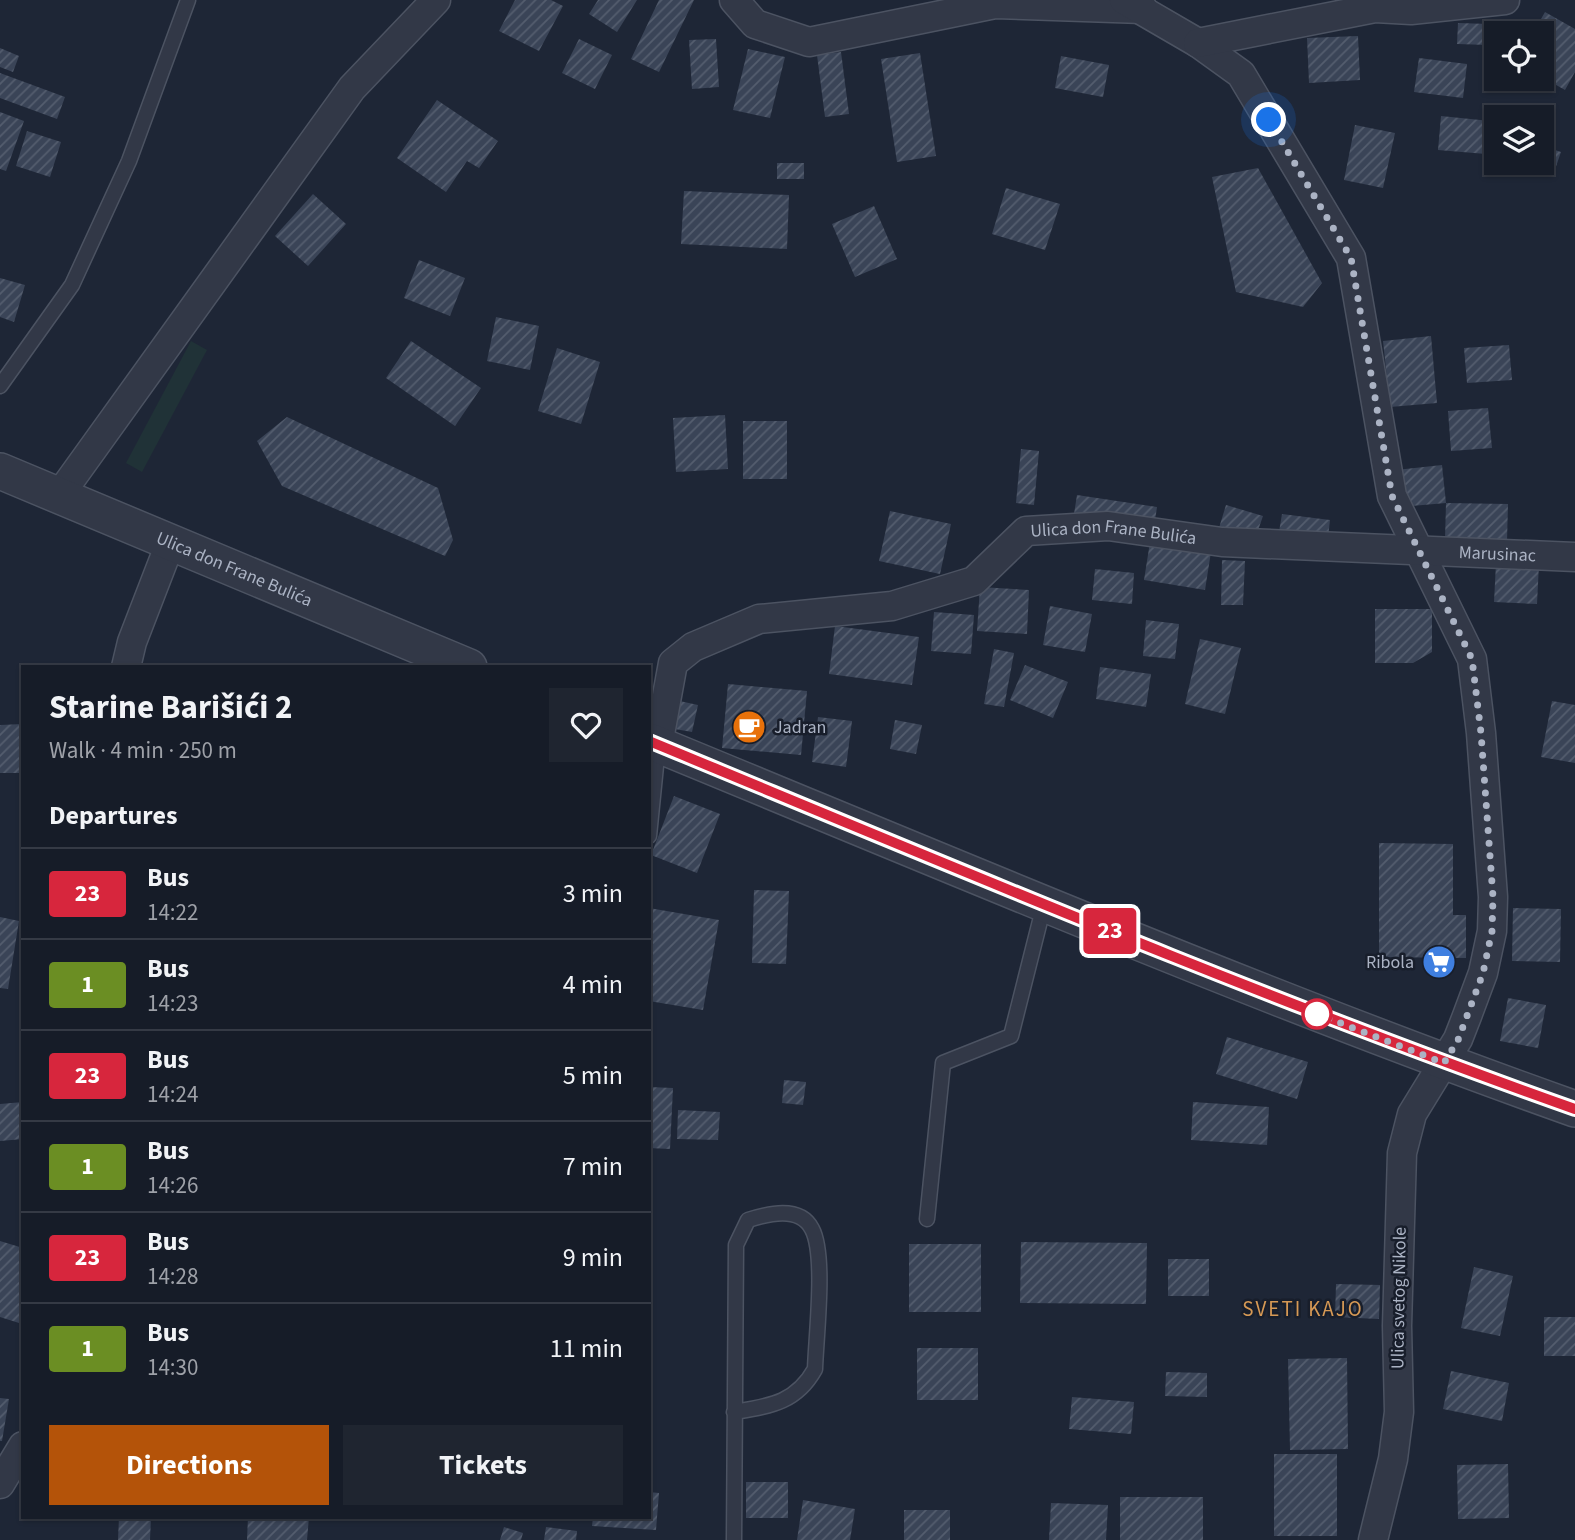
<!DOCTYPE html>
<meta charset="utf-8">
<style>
:root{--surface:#161c28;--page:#1f2530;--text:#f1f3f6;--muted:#9ea1a8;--line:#353a45;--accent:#b45309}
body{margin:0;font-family:"Source Sans 3",sans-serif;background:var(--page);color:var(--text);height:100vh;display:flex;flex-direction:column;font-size:26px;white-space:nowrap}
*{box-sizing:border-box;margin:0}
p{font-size:23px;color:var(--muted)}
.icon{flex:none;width:38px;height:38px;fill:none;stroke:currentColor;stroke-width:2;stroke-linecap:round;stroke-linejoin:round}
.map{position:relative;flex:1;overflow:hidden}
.panel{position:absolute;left:21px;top:665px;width:630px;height:854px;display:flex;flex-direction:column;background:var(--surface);border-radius:0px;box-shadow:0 2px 5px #0004,0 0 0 2px var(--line)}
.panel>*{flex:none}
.badge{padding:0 14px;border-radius:5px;font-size:24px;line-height:46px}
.fabs{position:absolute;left:1484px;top:21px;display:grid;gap:14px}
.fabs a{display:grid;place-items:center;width:70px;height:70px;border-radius:0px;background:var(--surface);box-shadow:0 2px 5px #0004,0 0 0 2px var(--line);font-size:35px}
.you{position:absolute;width:35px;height:35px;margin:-18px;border:5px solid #fff;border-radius:50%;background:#1a73e8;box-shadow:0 0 0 10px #1a73e833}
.map>.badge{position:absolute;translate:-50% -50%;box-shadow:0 0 0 4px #fff}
h2{padding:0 28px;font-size:26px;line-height:63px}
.round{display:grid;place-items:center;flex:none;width:74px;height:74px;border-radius:0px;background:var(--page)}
.summary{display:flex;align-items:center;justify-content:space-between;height:119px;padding:0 28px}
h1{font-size:33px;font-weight:700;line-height:52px}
.button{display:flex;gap:14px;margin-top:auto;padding:14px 28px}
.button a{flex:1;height:80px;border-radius:0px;background:var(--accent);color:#fff;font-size:28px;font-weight:700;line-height:80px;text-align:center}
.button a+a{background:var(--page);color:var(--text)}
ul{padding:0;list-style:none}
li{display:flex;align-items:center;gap:21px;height:91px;padding:0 28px;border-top:2px solid var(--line)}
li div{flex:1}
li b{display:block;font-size:26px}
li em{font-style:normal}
li .badge{min-width:77px;font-weight:700;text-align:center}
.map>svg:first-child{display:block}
</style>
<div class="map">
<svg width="1575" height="1540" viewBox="0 0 1575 1540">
<defs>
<pattern id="building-hatch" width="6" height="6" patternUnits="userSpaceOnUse" patternTransform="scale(1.75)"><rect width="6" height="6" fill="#3a4457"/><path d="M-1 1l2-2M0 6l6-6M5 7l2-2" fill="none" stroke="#545d6e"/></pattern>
</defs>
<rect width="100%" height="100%" fill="#1e2636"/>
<path fill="#203237" d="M191,341L207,350L142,472L126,463Z"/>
<g fill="url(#building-hatch)">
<path d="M515,0H551L563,6L539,51L499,31Z"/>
<path d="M598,0H637L617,32L589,14Z"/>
<path d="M659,0H694L659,72L631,59Z"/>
<path d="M1545,12L1575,29V72L1565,90L1542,77V33H1533Z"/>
<path d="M1458,23L1489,24L1488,45L1457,44Z"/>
<path d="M1358,36L1360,80L1309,83L1307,38Z"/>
<path d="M579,39L612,55L595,89L562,73Z"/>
<path d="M716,39L719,87L692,89L689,40Z"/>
<path d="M0,48L19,56L13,72L0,67Z"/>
<path d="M748,49L785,57L770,118L733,110Z"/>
<path d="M841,52L849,114L825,117L817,55Z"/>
<path d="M920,53L936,156L897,162L881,59Z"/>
<path d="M1061,56L1109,65L1103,97L1055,88Z"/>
<path d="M1419,58L1467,64L1463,98L1414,92Z"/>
<path d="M0,73L65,97L57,119L0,98Z"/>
<path d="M437,100L498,141L479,168L467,161L446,192L397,158Z"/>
<path d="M0,112L24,121L6,171L0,169Z"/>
<path d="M1441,116L1490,121L1486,154L1438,150Z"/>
<path d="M1355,125L1395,133L1383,188L1344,180Z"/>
<path d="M27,131L61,142L50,177L16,166Z"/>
<path d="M1543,146L1561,152L1553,175L1536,169L1538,163H1542Z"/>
<rect x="777" y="163" width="27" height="16"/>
<path d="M1258,168L1322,283L1303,307L1236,292L1212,177Z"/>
<path d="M1006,188L1060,204L1045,250L992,234Z"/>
<path d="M684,191L789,195L787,249L681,244Z"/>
<path d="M313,194L346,224L308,266L275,236Z"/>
<path d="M874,206L897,259L855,277L832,224Z"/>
<path d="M419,260L465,278L450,316L404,298Z"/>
<path d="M0,278L25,285L14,322L0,317Z"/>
<path d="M496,317L539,326L530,370L487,361Z"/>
<path d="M1431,336L1437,403L1390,407L1383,341Z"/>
<path d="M411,341L481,388L455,426L386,378Z"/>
<path d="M1509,345L1512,380L1467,383L1464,348Z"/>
<path d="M557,348L600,362L581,424L538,411Z"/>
<path d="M1488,408L1492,448L1451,451L1448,411Z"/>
<path d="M725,415L728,469L676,472L673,418Z"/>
<path d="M287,417L438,488L453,540L445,556L282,486L257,441Z"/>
<rect x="743" y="421" width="44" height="58"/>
<path d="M1021,449L1039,451L1034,505L1016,503Z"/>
<path d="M1442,465L1446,503L1400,507L1396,470Z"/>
<path d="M1077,495L1157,507L1154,527L1074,514Z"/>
<path d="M1446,503L1508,504L1507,541L1445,540Z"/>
<path d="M1226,505L1263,516L1255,539L1219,528Z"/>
<path d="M890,511L951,524L940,574L879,561Z"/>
<path d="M1282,514L1330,520L1328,538L1279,532Z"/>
<path d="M1150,542L1211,552L1205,590L1144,580Z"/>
<path d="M1222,560L1245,561L1243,605H1221Z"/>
<path d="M1496,563L1539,564L1537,604L1494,602Z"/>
<path d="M1095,569L1134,573L1132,604L1092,600Z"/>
<path d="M980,587L1029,590L1027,634L977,631Z"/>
<path d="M1050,606L1092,614L1085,652L1043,645Z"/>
<path d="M1375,609H1432V652L1413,663H1375Z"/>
<path d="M934,612L974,615L971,654L931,651Z"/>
<path d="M1146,620L1179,624L1175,659L1143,656Z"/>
<path d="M835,626L919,637L912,685L829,674Z"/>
<path d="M1200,639L1241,648L1225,714L1185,704Z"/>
<path d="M994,649L1014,653L1004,707L984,704Z"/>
<path d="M1025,665L1068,682L1053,718L1010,700Z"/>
<path d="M1100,667L1151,674L1146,707L1096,699Z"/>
<path d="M728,684L807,691L801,755L722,748Z"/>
<path d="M675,700L698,705L692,732L669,728Z"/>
<path d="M1552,701L1575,705V763L1541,757Z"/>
<path d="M818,717L852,721L846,767L812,762Z"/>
<path d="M895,720L922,725L916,754L890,749Z"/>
<path d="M23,724V773H0V725Z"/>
<path d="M674,796L720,814L697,873L651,855Z"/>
<path d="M1379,843L1453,844V915H1466V958L1379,957Z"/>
<path d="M754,890L789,891L786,964L752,963Z"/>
<path d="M649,908L719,920L703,1010L649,1001Z"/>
<path d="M1513,908L1561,909L1560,962L1512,961Z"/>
<path d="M0,917L19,921L8,989L0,988Z"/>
<path d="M1508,998L1546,1005L1538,1048L1500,1041Z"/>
<path d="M1227,1037L1308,1062L1297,1099L1216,1074Z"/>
<path d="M784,1080L806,1082L803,1105L782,1103Z"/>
<path d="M649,1087L673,1088L670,1149L649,1148Z"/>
<path d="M23,1102V1139L0,1141V1104Z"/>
<path d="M1193,1102L1269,1107L1267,1145L1191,1140Z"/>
<path d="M678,1110L720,1112L718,1140L677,1139Z"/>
<path d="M0,1241L23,1248V1312L19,1323L0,1317Z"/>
<path d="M1021,1242L1147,1243L1146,1304L1020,1303Z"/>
<rect x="909" y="1244" width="72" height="68"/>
<rect x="1168" y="1259" width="41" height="37"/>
<path d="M1474,1267L1513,1276L1500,1336L1461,1328Z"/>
<path d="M1336,1284L1380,1285L1379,1319L1335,1317Z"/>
<rect x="1544" y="1317" width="31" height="39"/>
<rect x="917" y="1348" width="61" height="52"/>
<path d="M1347,1358L1348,1449L1290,1450L1288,1359Z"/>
<path d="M1451,1371L1509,1383L1502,1421L1443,1409Z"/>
<path d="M1166,1372L1207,1373V1397L1165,1396Z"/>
<path d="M1072,1397L1134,1402L1131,1434L1069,1429Z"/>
<path d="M0,1398L9,1399L2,1441H0Z"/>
<rect x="1274" y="1454" width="63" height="82"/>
<path d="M1508,1464L1509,1518L1458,1519L1457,1465Z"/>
<rect x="746" y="1482" width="42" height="36"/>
<path d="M649,1492L659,1493L656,1530L592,1526L593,1517H649Z"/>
<rect x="1120" y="1497" width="83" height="43"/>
<path d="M803,1500L855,1509L850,1540H797Z"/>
<path d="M1051,1503L1108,1505L1106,1540H1049Z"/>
<rect x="904" y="1510" width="46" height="30"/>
<path d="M119,1517H151L150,1540H118Z"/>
<path d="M248,1517H309L307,1540H247Z"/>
<path d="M504,1527L523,1533L521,1540H500Z"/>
<path d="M546,1527L577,1531L576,1540H544Z"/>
</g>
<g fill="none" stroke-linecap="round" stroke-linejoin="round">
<defs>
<g id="service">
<path d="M0,386L72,285L129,161L188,0"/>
<path d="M649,836L658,746"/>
<path d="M927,1219L943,1063L1011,1036L1044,905"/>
<path d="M734,1540L736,1245L748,1220C767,1214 800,1205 812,1229C826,1255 816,1336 815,1369C796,1403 770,1406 734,1412"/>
</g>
<g id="minor">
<path d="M734,0L755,24L809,42L995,4L1143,9"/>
<path d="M1124,0L1198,43L1241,74L1351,258L1392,496L1472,659L1481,733L1493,897L1492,931L1483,973L1467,1016L1458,1039L1412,1114L1402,1153L1397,1326L1399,1412L1393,1459L1373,1540"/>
<path d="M1198,43L1375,8L1411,10L1505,0"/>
<path d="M58,497L352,88L436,0"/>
<path d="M126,667L132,642L171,541"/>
<path id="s1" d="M658,745L673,663L693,647L759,619L892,606L974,581L1026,531L1108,526L1222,542L1575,557"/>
<path d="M0,1484L23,1446"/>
</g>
<g id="tertiary">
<path id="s2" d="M0,471L469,667"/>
<path d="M649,741C956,867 1262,998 1575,1109"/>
</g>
</defs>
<use href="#service" stroke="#4c5362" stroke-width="17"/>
<use href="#minor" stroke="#4c5362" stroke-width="31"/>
<use href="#tertiary" stroke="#4c5362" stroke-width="38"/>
<use href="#service" stroke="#323847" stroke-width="14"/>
<use href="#minor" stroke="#323847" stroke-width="28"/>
<use href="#tertiary" stroke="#323847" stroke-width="35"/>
</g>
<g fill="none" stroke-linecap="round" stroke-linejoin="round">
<defs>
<path id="line" d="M649,741C956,868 1262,998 1575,1109"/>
</defs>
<use href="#line" stroke="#fff" stroke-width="16"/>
<use href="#line" stroke="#d7263d" stroke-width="10"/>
<path stroke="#abb3c4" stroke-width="7" stroke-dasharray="0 12.6" d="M1269,120L1351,258L1392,496L1472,659L1481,733L1493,897L1492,931L1483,973L1458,1040L1444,1063L1317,1014"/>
</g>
<defs>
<symbol id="cafe-disc" viewBox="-11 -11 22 22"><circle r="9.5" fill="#e8710a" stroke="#181e2b"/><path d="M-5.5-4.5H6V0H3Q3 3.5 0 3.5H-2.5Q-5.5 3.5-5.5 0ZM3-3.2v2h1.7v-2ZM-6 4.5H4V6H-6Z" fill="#fff"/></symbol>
<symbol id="supermarket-disc" viewBox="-11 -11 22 22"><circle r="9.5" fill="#3f7fe0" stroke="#181e2b"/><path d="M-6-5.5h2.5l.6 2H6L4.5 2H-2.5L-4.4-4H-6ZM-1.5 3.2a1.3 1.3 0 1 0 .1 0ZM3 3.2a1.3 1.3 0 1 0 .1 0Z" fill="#fff"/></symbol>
</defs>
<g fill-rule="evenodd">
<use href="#cafe-disc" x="730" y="708" width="38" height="38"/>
<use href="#supermarket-disc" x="1420" y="943" width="38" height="38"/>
</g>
<circle fill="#fff" stroke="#d7263d" stroke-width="3.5" cx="1317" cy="1014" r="14"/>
<g text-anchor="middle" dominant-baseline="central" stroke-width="5" stroke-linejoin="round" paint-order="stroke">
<g font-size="18" fill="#abb3c4" stroke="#181e2b">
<text stroke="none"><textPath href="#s1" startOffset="560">Ulica don Frane Bulića</textPath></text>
<text stroke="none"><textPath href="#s1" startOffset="945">Marusinac</textPath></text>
<text stroke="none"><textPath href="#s2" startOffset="254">Ulica don Frane Bulića</textPath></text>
<text transform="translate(1399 1298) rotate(-89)">Ulica svetog Nikole</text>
</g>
<g font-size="18" fill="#abb3c4" stroke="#181e2b" text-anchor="start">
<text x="774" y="727">Jadran</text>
<text x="1414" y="962" text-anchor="end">Ribola</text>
</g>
<g font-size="21" letter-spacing="2" fill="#d69955" stroke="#181e2b">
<text x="1303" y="1309">SVETI KAJO</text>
</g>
</g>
</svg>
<div class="fabs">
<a><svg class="icon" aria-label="locate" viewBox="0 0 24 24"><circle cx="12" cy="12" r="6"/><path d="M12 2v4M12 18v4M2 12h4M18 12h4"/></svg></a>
<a><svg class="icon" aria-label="layers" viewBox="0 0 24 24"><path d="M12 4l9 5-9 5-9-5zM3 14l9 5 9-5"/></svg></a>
</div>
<div class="you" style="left:1269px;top:120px"></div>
<b class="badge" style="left:1110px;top:931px;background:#d7263d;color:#fff">23</b>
<section class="panel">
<div class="summary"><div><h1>Starine Barišići 2</h1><p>Walk · 4 min · 250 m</p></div><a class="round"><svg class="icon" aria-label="heart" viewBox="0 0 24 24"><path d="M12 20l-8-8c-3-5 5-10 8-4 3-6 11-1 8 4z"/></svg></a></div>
<h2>Departures</h2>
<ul>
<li><span class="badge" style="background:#d7263d;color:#fff">23</span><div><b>Bus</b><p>14:22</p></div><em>3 min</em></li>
<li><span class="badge" style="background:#6b8e23;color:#fff">1</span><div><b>Bus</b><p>14:23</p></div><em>4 min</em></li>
<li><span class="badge" style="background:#d7263d;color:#fff">23</span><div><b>Bus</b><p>14:24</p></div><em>5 min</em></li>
<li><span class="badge" style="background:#6b8e23;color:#fff">1</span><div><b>Bus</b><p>14:26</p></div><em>7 min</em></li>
<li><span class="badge" style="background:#d7263d;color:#fff">23</span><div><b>Bus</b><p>14:28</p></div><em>9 min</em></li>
<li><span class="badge" style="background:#6b8e23;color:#fff">1</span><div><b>Bus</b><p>14:30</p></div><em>11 min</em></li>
</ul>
<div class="button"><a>Directions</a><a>Tickets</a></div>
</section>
</div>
